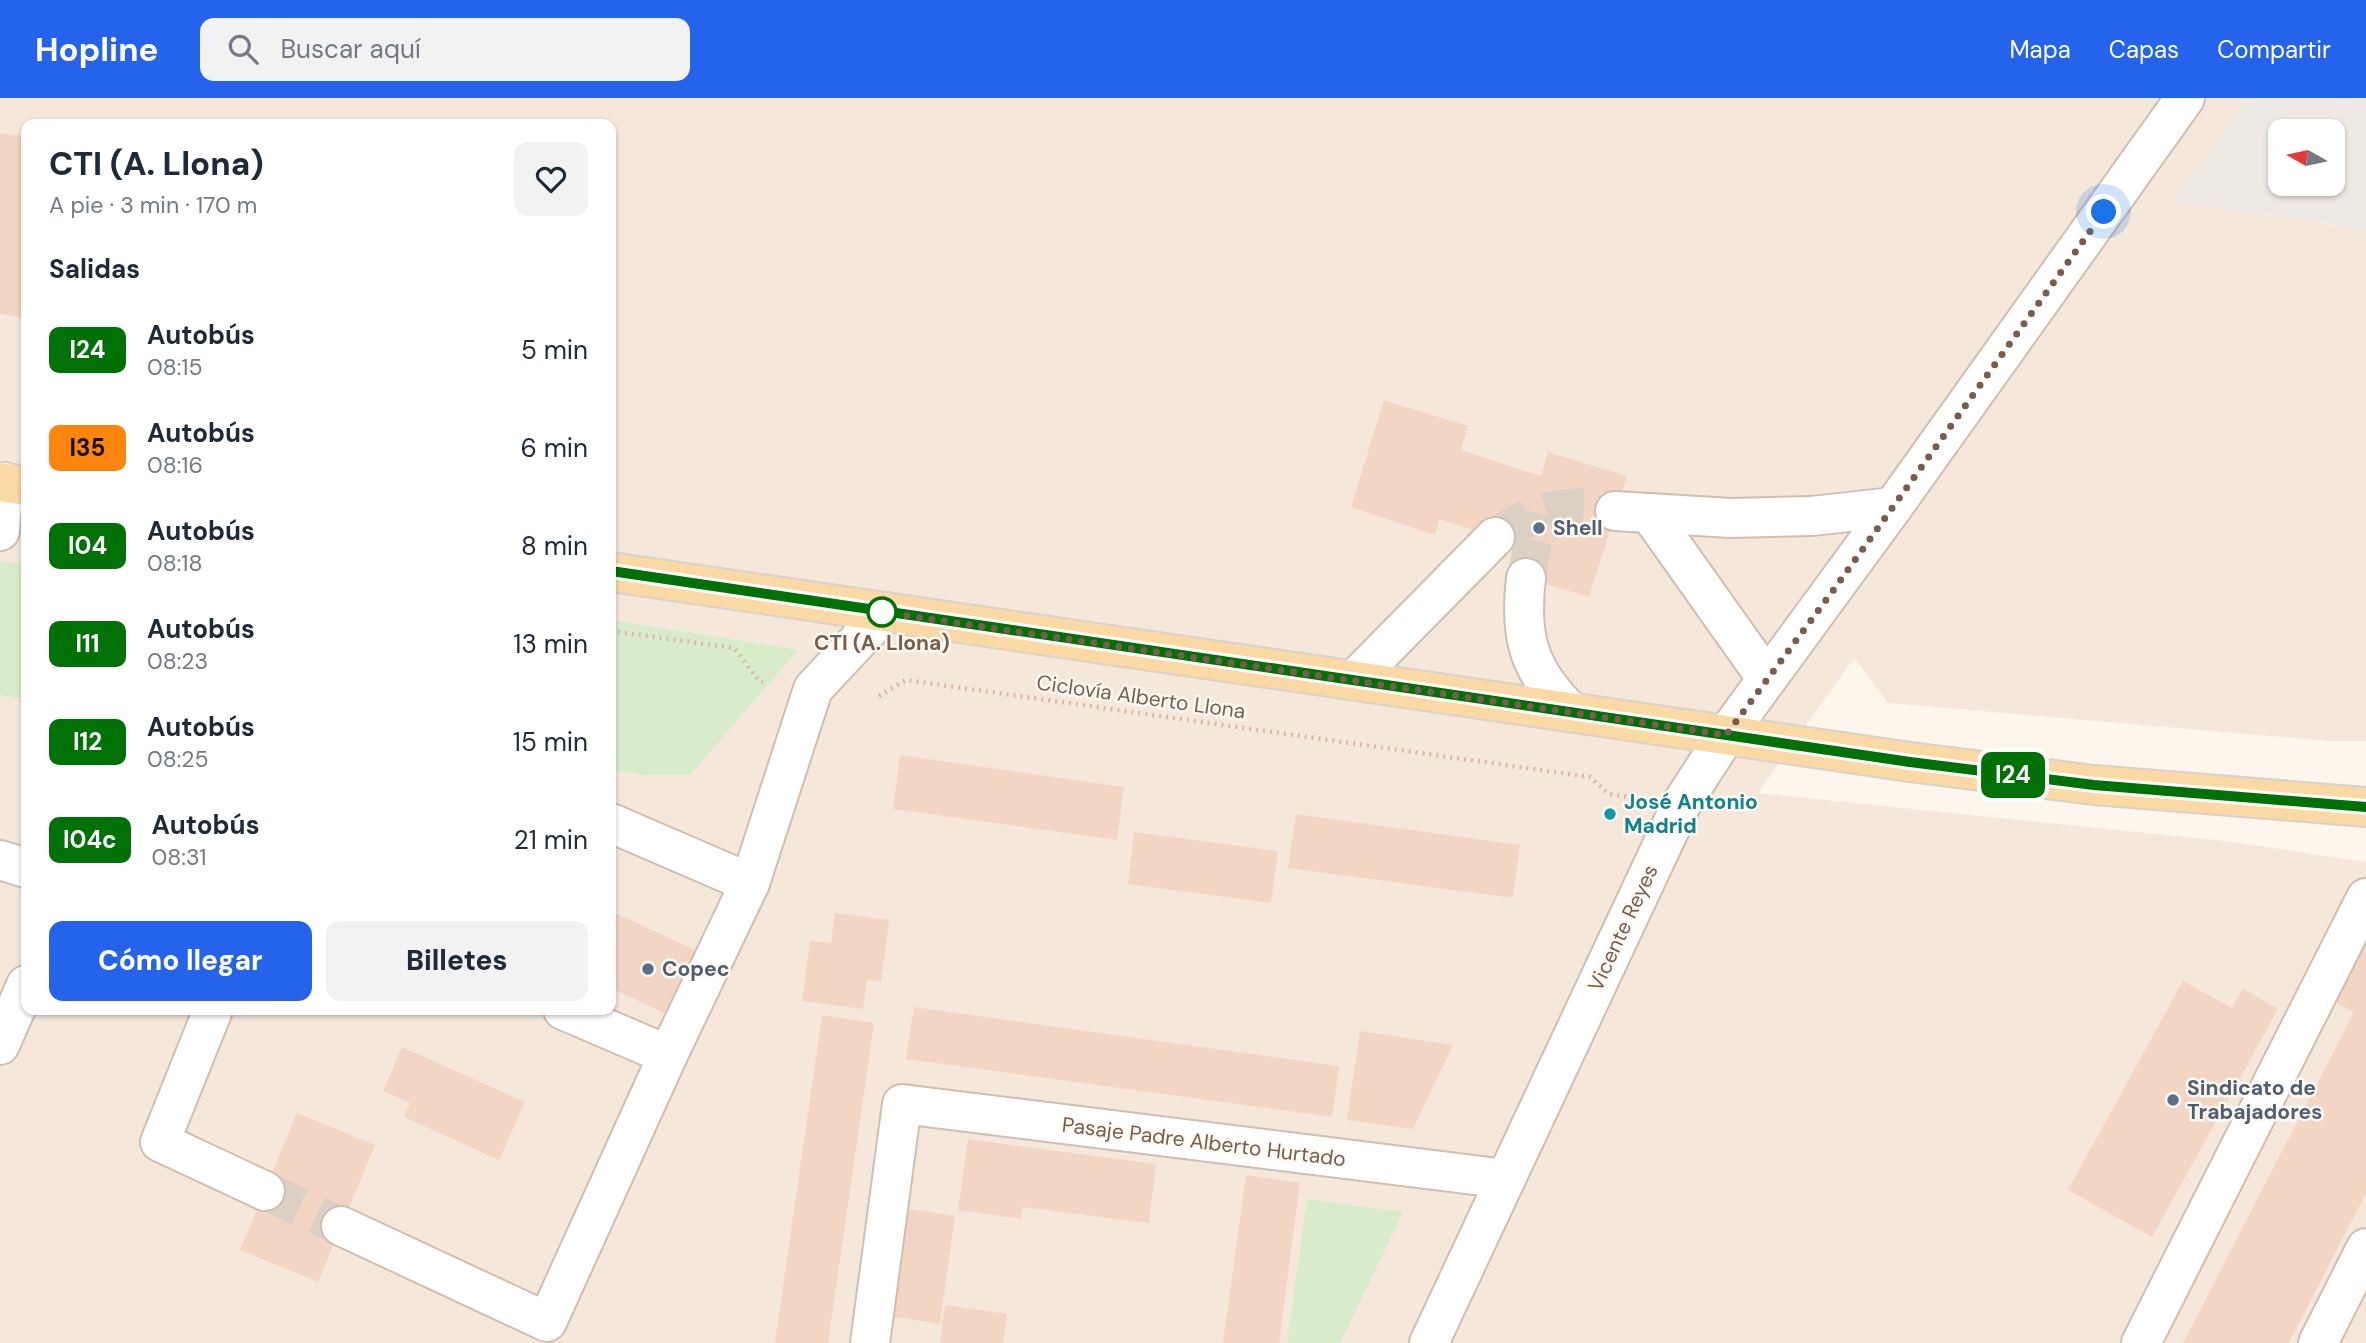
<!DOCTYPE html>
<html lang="es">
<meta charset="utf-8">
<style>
:root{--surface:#fff;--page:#f2f2f3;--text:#1f2937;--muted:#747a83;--accent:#2563eb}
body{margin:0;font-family:"DM Sans",sans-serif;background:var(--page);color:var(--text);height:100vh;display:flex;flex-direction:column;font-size:26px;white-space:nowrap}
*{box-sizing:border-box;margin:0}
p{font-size:23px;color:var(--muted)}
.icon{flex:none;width:38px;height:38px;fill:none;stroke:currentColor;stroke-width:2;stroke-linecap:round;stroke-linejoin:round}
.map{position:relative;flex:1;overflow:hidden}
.sheet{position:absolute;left:21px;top:21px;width:595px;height:896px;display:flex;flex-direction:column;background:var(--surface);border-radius:14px;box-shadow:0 2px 5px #0004}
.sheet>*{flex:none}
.badge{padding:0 14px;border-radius:10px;font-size:24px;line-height:46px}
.needle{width:46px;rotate:279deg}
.buttons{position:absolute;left:2268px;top:21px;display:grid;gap:14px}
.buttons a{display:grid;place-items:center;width:77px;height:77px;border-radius:14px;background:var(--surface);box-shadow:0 2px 5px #0004;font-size:35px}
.you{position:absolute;width:35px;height:35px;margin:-18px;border:5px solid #fff;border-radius:50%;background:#1a73e8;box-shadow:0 0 0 10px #1a73e833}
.map>.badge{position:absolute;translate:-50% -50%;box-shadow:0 0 0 4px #fff}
h2{padding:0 28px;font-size:26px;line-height:63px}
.round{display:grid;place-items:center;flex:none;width:74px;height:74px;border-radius:14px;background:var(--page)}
.headline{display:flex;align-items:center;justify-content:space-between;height:119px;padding:0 28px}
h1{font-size:33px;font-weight:800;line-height:52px}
.primary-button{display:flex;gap:14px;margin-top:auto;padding:14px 28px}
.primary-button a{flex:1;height:80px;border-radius:14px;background:var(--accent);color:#fff;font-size:28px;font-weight:800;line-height:80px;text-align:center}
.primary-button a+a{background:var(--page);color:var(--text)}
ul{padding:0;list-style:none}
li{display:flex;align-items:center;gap:21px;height:98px;padding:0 28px}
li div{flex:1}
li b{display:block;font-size:26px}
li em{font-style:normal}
li .badge{min-width:77px;font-weight:700;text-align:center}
header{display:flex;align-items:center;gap:42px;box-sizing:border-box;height:98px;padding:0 35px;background:var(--accent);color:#fff}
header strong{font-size:33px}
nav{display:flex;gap:38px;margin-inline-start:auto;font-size:24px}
.search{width:490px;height:63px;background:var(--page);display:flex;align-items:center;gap:18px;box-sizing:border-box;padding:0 24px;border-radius:14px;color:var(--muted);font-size:26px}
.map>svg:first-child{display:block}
</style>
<header>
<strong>Hopline</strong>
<div class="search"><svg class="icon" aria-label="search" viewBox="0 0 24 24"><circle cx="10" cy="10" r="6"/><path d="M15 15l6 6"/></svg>Buscar aquí</div>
<nav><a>Mapa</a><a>Capas</a><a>Compartir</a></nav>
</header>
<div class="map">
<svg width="2366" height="1245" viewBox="0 0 2366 1245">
<rect width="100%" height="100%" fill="#fdf6ec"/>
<path fill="#f5e8da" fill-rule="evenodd" d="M0,0H2248L2174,103L2366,132V643H2329L1888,605L1854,560L1758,695L2234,744L2366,764V1245H0ZM26,26H611V912H26Z"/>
<path fill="#efe9e4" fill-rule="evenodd" d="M2248,0H2366V132L2173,103ZM2280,33H2333V86H2280Z"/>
<g fill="#d8ecc9">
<path d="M0,463L26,467V601L0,597Z"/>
<path d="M611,522L798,552L690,677H644L611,672Z"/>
<path d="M1307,1101L1403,1114L1340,1245H1287Z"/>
</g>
<g fill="#f3d5c3">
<path d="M0,35L26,39V220L0,216Z"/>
<path d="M1384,302L1468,328L1461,352L1541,378L1548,354L1627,378L1589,499L1509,475L1518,446L1439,421L1435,437L1351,409Z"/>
<path d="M900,657L1124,689L1117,742L893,711Z"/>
<path d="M1296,716L1520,747L1513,800L1288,770Z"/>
<path d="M1134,734L1278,753L1271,805L1128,786Z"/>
<path d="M611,813L695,852L666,916L611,890Z"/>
<path d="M835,815L889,822L881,884L867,882L863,911L802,903L810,843L831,845Z"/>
<path d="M2366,840V1095L2289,1245H2183L2354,914L2326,900Z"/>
<path d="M2183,883L2232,910L2243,891L2278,911L2152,1139L2068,1092Z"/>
<path d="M914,909L1339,968L1332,1019L906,961Z"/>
<path d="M822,917L874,925L828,1245H775Z"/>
<path d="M1360,933L1453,947L1413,1031L1347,1022Z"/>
<path d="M402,949L525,1004L499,1062L404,1019L410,1005L383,993Z"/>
<path d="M297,1015L375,1047L318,1184L240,1152Z"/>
<path d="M968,1041L1156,1066L1149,1125L1022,1109L1021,1121L958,1112Z"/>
<path d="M1246,1077L1300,1085L1279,1245H1223Z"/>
<path d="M903,1110L955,1118L940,1226L888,1218Z"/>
<path d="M945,1207L1007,1216L1003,1245H940Z"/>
</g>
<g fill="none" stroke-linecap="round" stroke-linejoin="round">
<g stroke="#dcd0c4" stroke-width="38" stroke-dasharray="38 19" stroke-linecap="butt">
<path d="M1495,439C1535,412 1568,404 1615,413"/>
<path d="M1526,480L1539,415"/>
<path d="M265,1093L341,1128"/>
</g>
<defs>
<g id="minor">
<path d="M1615,413L1731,420L1812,418L1893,409"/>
<path d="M1650,416L1767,581"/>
<path d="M0,433L4,384"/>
<path d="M1526,480C1519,538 1528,572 1571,614"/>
<path d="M1354,582L1495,439"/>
<path d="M611,725L750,785L813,591L885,514"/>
<path d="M0,762L26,770"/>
<path d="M213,912L160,1044L265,1093"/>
<path d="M563,912L668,957"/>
<path d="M0,947L26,887"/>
<path d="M341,1128L547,1224L668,957L750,785"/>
<path d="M870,1245L902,1006L1506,1081"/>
<path d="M1429,1245L1682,705L1726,637L1893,409L2185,0"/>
<path d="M2141,1245L2366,800"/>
<path d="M2318,1245L2366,1150"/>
</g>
<g id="major">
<path d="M0,384L26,388"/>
<path d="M611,474L1910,664L2094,687L2366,709"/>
</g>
</defs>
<use href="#minor" stroke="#d1beb0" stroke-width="42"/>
<use href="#major" stroke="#dad1cd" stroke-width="42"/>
<g stroke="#d9b8a5" stroke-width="4.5" stroke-dasharray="2 5" stroke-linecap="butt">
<path d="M611,533L734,550L759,583L763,584"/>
<path d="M879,598L906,582L1590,679L1609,696L1629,699"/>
</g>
<use href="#minor" stroke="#fff" stroke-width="38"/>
<use href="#major" stroke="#fbd9a5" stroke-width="38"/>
</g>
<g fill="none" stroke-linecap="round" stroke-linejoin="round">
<defs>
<path id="line" d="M611,473L1910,664L2094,687L2366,709"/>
</defs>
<use href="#line" stroke="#fff" stroke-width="16"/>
<use href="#line" stroke="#007106" stroke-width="10"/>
<path stroke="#7a5c4d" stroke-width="7" stroke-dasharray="0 12.6" d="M882,514L1726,637L1832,494L2104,114"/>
</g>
<g fill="#5c6f8a" stroke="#fffaf3" stroke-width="2.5">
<circle cx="1539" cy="430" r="7"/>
<circle cx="648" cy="871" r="7"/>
<circle cx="2173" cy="1002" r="7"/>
</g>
<circle fill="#fff" stroke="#007106" stroke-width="3.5" cx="882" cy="514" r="14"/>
<circle fill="#0f9aa8" stroke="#fffaf3" stroke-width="2.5" cx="1610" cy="716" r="7"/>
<g text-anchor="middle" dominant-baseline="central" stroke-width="5" stroke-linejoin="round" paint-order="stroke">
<g font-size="21" font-weight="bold" fill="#4e5e75" stroke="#fffaf3" text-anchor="start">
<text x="1553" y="430">Shell</text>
<text x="662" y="871">Copec</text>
<text x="2187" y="990">Sindicato de<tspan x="2187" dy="24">Trabajadores</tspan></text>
</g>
<g font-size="21" font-weight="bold" fill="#7a5c4d" stroke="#fffaf3">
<text x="882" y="545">CTI (A. Llona)</text>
</g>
<g font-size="21" fill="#7a5c4d" stroke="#fffaf3">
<text transform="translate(1141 599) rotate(8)">Ciclovía Alberto Llona</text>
<text transform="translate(1623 830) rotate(-65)">Vicente Reyes</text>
<text transform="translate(1204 1044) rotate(7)">Pasaje Padre Alberto Hurtado</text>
</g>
<g font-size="21" font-weight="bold" fill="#0d838f" stroke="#fffaf3" text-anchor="start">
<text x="1624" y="704">José Antonio<tspan x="1624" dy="24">Madrid</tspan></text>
</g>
</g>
</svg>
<div class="buttons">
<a><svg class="needle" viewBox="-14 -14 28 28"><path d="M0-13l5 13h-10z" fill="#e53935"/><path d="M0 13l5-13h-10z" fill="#747a83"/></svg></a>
</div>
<div class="you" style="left:2104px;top:114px"></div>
<b class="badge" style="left:2013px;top:677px;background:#007106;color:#fff">I24</b>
<section class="sheet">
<div class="headline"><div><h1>CTI (A. Llona)</h1><p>A pie · 3 min · 170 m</p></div><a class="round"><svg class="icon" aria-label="heart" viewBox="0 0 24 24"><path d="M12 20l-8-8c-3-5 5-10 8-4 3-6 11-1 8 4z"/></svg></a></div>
<h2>Salidas</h2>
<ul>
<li><span class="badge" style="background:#007106;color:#fff">I24</span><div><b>Autobús</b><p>08:15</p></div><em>5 min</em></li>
<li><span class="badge" style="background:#fc850d;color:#111">I35</span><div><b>Autobús</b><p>08:16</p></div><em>6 min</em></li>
<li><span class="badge" style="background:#007106;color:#fff">I04</span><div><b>Autobús</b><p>08:18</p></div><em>8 min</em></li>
<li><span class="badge" style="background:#007106;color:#fff">I11</span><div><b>Autobús</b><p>08:23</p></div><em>13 min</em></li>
<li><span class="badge" style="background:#007106;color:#fff">I12</span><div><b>Autobús</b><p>08:25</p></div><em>15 min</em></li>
<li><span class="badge" style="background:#007106;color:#fff">I04c</span><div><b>Autobús</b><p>08:31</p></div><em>21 min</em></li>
</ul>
<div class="primary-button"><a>Cómo llegar</a><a>Billetes</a></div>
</section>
</div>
